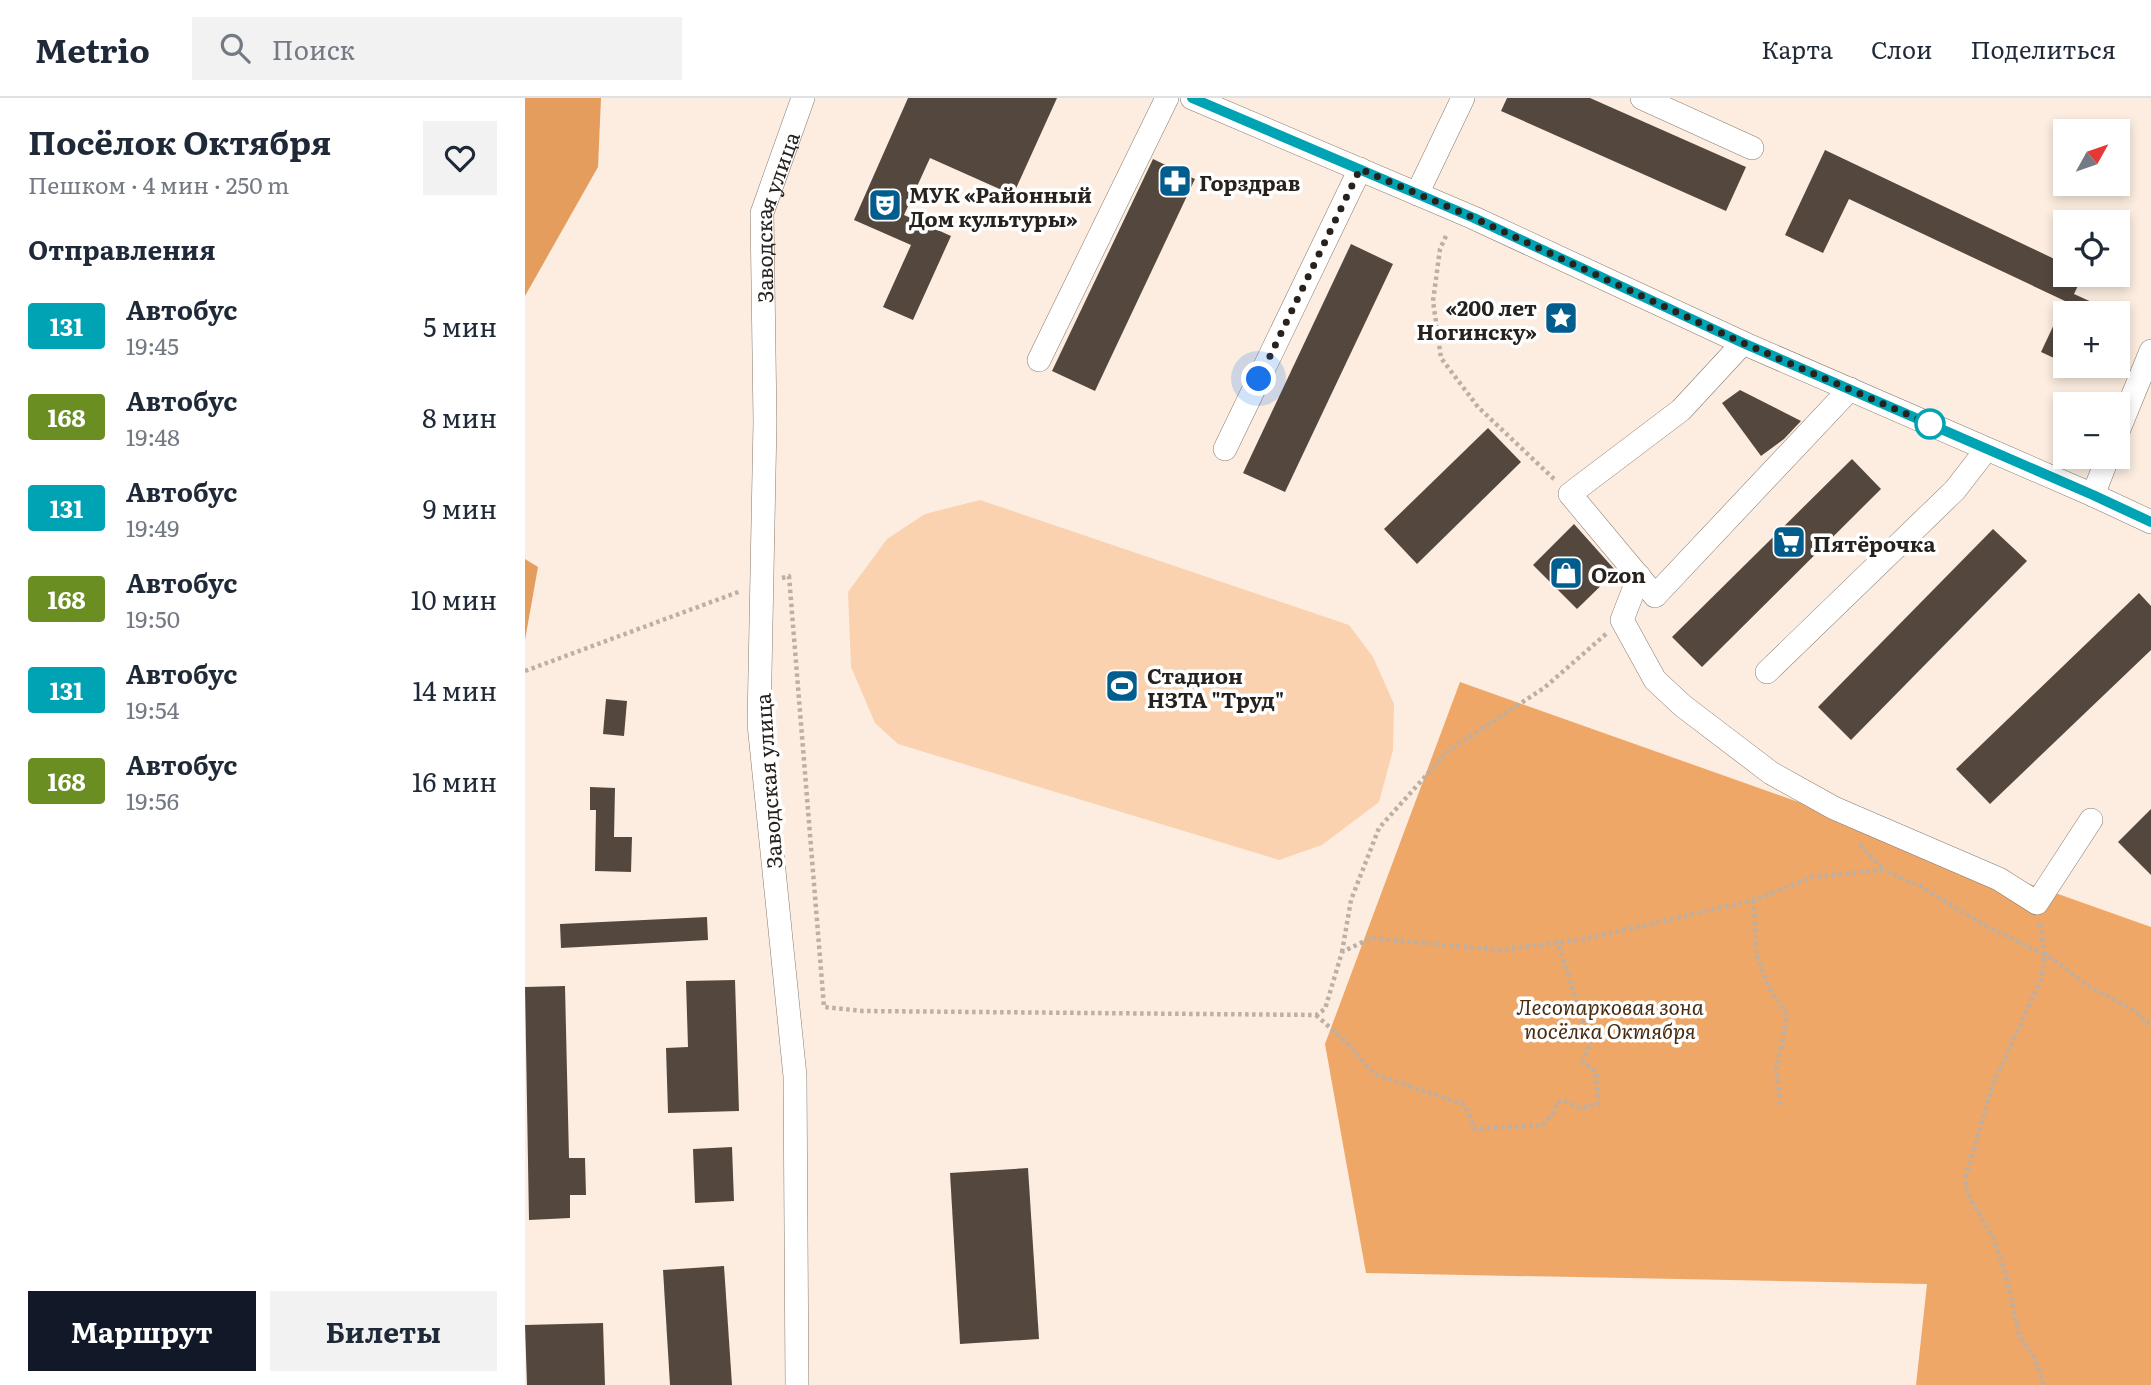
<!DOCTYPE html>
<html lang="ru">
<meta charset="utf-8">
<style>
:root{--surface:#fff;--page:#f2f2f3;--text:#1f2937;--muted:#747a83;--line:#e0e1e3;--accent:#111827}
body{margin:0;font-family:Literata,serif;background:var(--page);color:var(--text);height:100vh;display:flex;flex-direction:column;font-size:26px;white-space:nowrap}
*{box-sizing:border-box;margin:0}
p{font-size:23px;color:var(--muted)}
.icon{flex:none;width:38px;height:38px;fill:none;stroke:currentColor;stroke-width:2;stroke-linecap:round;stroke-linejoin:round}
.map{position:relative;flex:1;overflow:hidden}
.sheet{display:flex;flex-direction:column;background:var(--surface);width:525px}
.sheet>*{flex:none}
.badge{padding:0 14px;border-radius:5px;font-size:24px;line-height:46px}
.needle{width:46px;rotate:50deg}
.controls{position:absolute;left:1528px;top:21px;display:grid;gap:14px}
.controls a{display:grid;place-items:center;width:77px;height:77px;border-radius:0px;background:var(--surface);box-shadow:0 4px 10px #0003;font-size:35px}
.you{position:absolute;width:35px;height:35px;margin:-18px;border:5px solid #fff;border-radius:50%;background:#1a73e8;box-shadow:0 0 0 10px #1a73e833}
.map>.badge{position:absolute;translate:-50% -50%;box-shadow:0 0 0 4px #fff}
h2{padding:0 28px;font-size:26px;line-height:63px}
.round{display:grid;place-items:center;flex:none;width:74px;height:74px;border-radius:0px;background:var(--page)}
.headline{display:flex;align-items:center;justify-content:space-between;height:119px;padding:0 28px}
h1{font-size:33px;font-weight:700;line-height:52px}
.action{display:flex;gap:14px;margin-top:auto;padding:14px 28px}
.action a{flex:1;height:80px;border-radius:0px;background:var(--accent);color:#fff;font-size:28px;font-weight:700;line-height:80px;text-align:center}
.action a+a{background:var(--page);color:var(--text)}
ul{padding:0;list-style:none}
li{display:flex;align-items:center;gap:21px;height:91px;padding:0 28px}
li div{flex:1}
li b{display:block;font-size:26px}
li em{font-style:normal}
li .badge{min-width:77px;font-weight:700;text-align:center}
header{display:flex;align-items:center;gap:42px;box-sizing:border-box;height:98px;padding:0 35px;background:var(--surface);border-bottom:2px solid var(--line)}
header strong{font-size:33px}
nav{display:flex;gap:38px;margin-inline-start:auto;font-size:24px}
.search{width:490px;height:63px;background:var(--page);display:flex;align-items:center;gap:18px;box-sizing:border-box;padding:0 24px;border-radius:0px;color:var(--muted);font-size:26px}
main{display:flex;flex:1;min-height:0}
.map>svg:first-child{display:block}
</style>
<header>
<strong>Metrio</strong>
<div class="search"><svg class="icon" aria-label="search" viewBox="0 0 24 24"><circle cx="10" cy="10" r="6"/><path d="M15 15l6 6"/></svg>Поиск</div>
<nav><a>Карта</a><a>Слои</a><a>Поделиться</a></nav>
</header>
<main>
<section class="sheet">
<div class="headline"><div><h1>Посёлок Октября</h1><p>Пешком · 4 мин · 250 m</p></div><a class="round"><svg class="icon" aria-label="heart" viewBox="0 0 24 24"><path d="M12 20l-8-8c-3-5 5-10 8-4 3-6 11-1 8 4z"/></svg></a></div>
<h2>Отправления</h2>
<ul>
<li><span class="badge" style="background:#00a3b4;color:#fff">131</span><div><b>Автобус</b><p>19:45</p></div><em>5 мин</em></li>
<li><span class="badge" style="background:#6b8e23;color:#fff">168</span><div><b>Автобус</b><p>19:48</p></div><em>8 мин</em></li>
<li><span class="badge" style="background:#00a3b4;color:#fff">131</span><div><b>Автобус</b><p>19:49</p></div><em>9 мин</em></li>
<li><span class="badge" style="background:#6b8e23;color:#fff">168</span><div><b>Автобус</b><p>19:50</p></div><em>10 мин</em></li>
<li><span class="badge" style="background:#00a3b4;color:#fff">131</span><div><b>Автобус</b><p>19:54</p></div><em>14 мин</em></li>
<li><span class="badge" style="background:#6b8e23;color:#fff">168</span><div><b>Автобус</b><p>19:56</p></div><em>16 мин</em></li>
</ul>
<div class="action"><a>Маршрут</a><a>Билеты</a></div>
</section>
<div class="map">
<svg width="1626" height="1287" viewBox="0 0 1626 1287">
<rect width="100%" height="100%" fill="#fcede0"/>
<path fill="#fbd2b0" d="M455,402L824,527L848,559L869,606L868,652L854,704L797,747L754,762L373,646L350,625L326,569L323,494L362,441L400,416Z"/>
<path fill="#efa767" d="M935,584L1626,829V1287H1391L1402,1186L841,1175L800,946Z"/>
<g fill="#e59d5d">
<path d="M0,0H76L73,69L0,198Z"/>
<path d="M0,461L13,469L0,542Z"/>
</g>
<g fill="#54483e">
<path d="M383,0H532L488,97L405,60L379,117L426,138L388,222L358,209L386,147L329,122Z"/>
<path d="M982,0H1065L1221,69L1201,113L976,13Z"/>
<path d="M1300,52L1540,166V177H1558L1549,196L1591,215H1540V265L1516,254L1540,203L1324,101L1298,155L1260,137Z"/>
<path d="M628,61L670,81L570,293L527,273Z"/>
<path d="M826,146L868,166L760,394L718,375Z"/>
<path d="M1215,292L1276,323L1259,341L1236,358L1197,305Z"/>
<path d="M963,330L996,364L892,466L859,431Z"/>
<path d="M1327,361L1356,391L1177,569L1147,539Z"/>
<path d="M1049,426L1091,473L1052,511L1008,467Z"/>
<path d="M1468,431L1502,463L1326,642L1293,609Z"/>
<path d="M1614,495L1626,508V552L1465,706L1431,671Z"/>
<path d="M81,601L102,603L99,638L78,636Z"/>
<path d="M65,689L90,690L89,739H107L106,774L70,773L71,712H65Z"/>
<path d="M1626,711V777L1593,744Z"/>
<path d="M182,819L183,842L36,850L35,826Z"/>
<path d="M210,882L214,1013L143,1015L141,950L163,949L161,883Z"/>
<path d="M40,888L44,1060H60L61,1097H45V1120L4,1122L0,889Z"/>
<path d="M207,1049L209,1103L170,1105L168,1051Z"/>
<path d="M503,1070L514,1241L435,1246L425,1075Z"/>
<path d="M199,1168L207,1287H145L138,1172Z"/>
<path d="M78,1225L80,1287H2L0,1227Z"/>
</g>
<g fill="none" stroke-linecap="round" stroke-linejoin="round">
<defs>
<g id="minor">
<path d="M667,0L949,120L1218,245L1568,397L1626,424"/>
<path d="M1117,0L1227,50"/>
<path d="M892,96L938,0"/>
<path d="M1218,245L1156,312L1045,396L1130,498L1325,291"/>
<path d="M514,262L642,0"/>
<path d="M1592,336L1626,253"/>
<path d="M700,351L835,71"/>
<path d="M1568,397L1583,359"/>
<path d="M1114,478L1097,522L1130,582L1158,608L1246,675L1309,710L1474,781L1512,805L1566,722"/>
<path d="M1242,574L1430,392L1461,352"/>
<path id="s1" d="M272,1287L270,978L234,626L240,324L237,115L278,0"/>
</g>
</defs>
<use href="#minor" stroke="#877a6e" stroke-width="24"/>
<g stroke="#bcb0a5" stroke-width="4.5" stroke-dasharray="3.5 3.5" stroke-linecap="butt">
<path d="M921,138L915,151L908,203L916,260L953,309L1029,381"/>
<path d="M257,480L264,478L299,909L338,913L791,917L800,911L817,854L846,840L975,852L1060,841L1229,802L1287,779L1358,772L1397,789L1459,827L1520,857L1516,881L1468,986L1440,1081L1443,1097L1469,1141L1482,1181L1494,1237L1510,1261L1519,1287"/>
<path d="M0,573L216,493"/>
<path d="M1335,747L1358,771"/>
<path d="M1229,802L1231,856L1244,890L1261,915L1259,936L1251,971L1256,1008"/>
<path d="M1515,826L1520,857L1534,865L1561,887L1609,912L1626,928"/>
<path d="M817,854L826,802L854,730L924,652L1019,590L1081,536"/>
<path d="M791,917L822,945L849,976L940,1007L950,1031L1018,1027L1029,1014L1032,1004L1041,1003L1055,1010L1073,1006L1071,973L1058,964L1065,946L1033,844"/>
</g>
<use href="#minor" stroke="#fff" stroke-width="23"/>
</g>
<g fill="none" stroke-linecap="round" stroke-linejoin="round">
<defs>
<path id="line" d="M667,0L949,120L1218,245L1568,397L1626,424"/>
</defs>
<use href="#line" stroke="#fff" stroke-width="16"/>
<use href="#line" stroke="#00a3b4" stroke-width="10"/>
<path stroke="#27221d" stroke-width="7" stroke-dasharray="0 12.6" d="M734,281L835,71L949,120L1218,245L1416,331L1405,326"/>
</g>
<defs>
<symbol id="pharmacy-square" viewBox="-11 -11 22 22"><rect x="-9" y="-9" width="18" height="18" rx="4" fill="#005d8e" stroke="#fff"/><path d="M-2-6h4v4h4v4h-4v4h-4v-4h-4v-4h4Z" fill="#fff"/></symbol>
<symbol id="theatre-square" viewBox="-11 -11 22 22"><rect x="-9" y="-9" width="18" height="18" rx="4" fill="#005d8e" stroke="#fff"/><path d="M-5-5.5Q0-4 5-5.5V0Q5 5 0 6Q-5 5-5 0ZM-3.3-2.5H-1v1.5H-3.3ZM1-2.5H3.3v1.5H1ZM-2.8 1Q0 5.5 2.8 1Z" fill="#fff"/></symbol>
<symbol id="sight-square" viewBox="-11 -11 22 22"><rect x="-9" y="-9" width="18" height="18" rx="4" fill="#005d8e" stroke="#fff"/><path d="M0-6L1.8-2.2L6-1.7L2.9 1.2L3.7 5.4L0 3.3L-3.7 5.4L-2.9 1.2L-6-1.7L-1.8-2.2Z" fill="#fff"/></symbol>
<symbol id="supermarket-square" viewBox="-11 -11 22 22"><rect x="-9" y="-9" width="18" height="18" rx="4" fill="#005d8e" stroke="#fff"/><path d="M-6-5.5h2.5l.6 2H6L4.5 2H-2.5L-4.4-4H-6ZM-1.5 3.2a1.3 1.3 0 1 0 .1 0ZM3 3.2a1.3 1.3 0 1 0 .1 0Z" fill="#fff"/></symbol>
<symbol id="shop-square" viewBox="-11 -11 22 22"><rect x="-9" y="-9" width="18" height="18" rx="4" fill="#005d8e" stroke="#fff"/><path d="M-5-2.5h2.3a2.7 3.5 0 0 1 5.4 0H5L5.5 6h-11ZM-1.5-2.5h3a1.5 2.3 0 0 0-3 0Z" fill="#fff"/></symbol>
<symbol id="stadium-square" viewBox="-11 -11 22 22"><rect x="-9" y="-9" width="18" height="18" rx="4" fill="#005d8e" stroke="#fff"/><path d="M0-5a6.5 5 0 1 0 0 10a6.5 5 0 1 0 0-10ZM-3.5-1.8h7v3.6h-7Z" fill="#fff"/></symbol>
</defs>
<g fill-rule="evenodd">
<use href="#pharmacy-square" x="631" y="64" width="38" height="38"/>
<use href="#theatre-square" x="341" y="88" width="38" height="38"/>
<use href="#sight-square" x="1017" y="201" width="38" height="38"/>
<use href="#supermarket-square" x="1245" y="425" width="38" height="38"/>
<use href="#shop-square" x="1022" y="456" width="38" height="38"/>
<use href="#stadium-square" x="578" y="569" width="38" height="38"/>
</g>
<circle fill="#fff" stroke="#00a3b4" stroke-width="3.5" cx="1405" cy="326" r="14"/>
<g text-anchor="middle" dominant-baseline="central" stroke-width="7" stroke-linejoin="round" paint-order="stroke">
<g font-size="21" font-weight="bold" fill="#27221d" stroke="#fff" text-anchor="start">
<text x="674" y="83">Горздрав</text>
<text x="384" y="95">МУК «Районный<tspan x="384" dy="24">Дом культуры»</tspan></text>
<text x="1012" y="208" text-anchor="end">«200 лет<tspan x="1012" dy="24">Ногинску»</tspan></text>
<text x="1288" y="444">Пятёрочка</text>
<text x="1066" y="475">Ozon</text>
<text x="622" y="576">Стадион<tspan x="622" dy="24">НЗТА "Труд"</tspan></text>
</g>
<g font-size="21" fill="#27221d" stroke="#fff">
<text stroke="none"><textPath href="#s1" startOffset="1172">Заводская улица</textPath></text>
<text transform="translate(242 683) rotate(-94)">Заводская улица</text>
</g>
<g font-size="21" font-style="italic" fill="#492c10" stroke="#fff">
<text x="1085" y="907">Лесопарковая зона<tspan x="1085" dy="24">посёлка Октября</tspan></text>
</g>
</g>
</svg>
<div class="controls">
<a><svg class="needle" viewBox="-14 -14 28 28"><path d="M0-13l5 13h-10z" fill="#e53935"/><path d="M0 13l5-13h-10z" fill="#747a83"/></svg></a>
<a><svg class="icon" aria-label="locate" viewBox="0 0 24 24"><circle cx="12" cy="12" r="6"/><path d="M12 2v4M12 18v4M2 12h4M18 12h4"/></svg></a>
<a>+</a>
<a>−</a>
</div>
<div class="you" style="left:734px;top:281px"></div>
</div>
</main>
